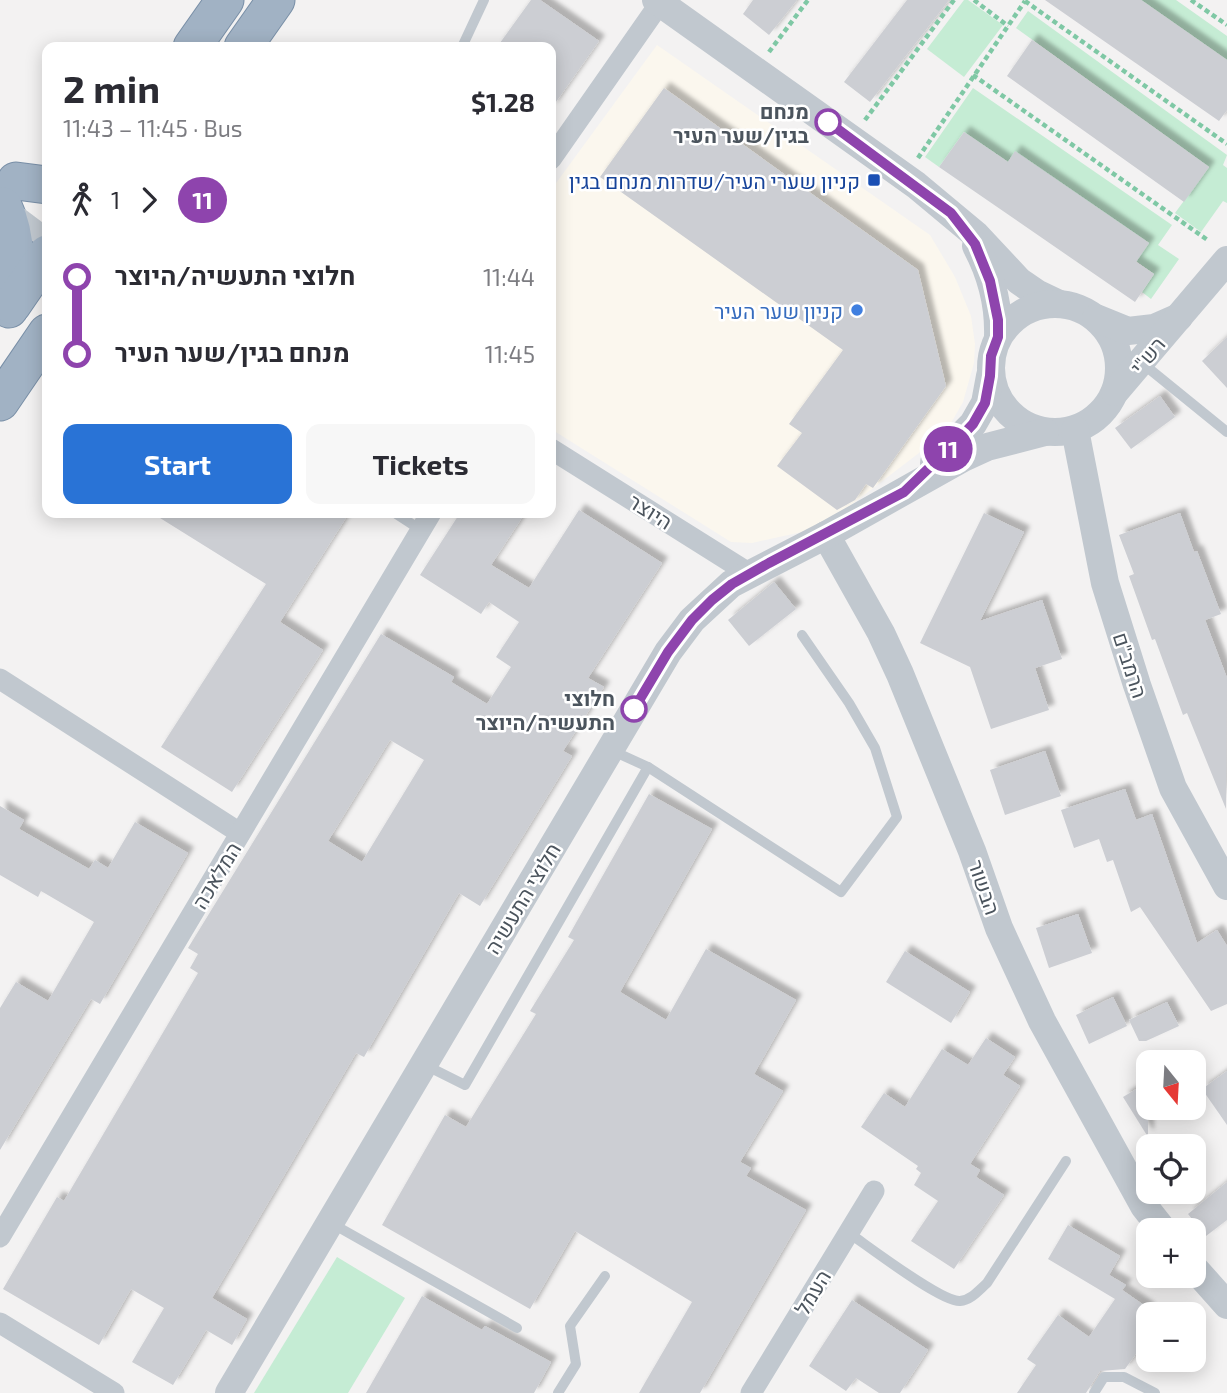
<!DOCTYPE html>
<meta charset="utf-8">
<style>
:root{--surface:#fff;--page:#f7f7f7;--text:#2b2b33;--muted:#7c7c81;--accent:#2973d6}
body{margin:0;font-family:"Exo 2",Heebo,sans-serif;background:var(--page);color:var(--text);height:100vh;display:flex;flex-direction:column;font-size:26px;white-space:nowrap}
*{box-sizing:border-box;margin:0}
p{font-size:23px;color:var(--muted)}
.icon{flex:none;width:38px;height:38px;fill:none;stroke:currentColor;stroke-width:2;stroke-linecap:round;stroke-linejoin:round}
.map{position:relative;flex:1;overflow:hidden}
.drawer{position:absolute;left:42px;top:42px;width:514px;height:476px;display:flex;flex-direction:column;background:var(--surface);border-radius:14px;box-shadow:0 4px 18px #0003}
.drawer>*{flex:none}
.badge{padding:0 14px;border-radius:23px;font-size:24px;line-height:46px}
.needle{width:46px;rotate:162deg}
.buttons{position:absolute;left:1136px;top:1050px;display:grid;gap:14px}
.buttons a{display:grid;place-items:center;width:70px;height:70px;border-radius:14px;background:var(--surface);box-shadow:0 4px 18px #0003;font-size:35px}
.map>.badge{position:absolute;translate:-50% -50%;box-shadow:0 0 0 4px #fff}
.legs{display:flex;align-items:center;gap:10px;height:77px;padding:0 21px;font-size:23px}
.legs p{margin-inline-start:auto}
.summary{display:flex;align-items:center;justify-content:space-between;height:119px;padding:0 21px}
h1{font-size:38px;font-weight:700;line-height:52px}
.cta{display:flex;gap:14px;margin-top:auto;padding:14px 21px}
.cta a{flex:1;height:80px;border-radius:14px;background:var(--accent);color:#fff;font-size:28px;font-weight:700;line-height:80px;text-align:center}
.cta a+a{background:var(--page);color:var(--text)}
ul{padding:0 21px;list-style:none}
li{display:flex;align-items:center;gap:24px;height:77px;font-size:26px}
li i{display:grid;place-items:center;width:10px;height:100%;margin:0 9px;background:currentColor}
li i::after{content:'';width:18px;height:18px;margin:-9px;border:5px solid;border-radius:50%;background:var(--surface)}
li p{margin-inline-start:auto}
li:first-child i{background:linear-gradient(#0000 50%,currentColor 0)}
li:last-child i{background:linear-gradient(currentColor 50%,#0000 0)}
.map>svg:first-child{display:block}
</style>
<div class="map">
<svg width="1227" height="1393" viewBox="0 0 1227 1393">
<defs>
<filter id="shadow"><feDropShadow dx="6" dy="-6" stdDeviation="2" flood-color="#0004"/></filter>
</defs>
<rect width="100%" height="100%" fill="#f3f2f2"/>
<path fill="#fbf7ee" d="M657,45L930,235L955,277L971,316L975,344L974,363L963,402L951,423L919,453L834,518L802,532L752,543L731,542L551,429V190Z"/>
<g fill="#c5ecd4">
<path d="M964,0H968L1003,25L964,77L927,49Z"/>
<path d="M1141,0H1176L1227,36V60Z"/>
<path d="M1028,11L1227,155L1223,165L1227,168V203L1223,201L1201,232L1175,213L1209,167L1016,28Z"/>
<path d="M973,88L1172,225L1158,245L1179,259L1151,299L1142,292L1154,274L1136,261L1149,243L1015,152L1008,162L964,132L939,167L925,157Z"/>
<path d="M337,1257L405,1298L348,1393H254Z"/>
</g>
<g fill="#ccced3" fill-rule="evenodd" filter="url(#shadow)">
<path d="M531,0H540L599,41L551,109V47H497Z"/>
<path d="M753,0H797L769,35L743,14Z"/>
<path d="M907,0H949L870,102L844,82Z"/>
<path d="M1045,0H1141L1227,60V110L1219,121Z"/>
<path d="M1032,40L1209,167L1184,202L1007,76Z"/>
<path d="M664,88L918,270L946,386L873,488L866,484L855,500L837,510L777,466L802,433L789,424L843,350L600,177Z"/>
<path d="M964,132L1008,162L1015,151L1149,243L1136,262L1154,274L1135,302L939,167Z"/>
<path d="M1227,337V388L1202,361Z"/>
<path d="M1160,396L1175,417L1131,449L1115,428Z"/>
<path d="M579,510L662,563L588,678L604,687L563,751L572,756L480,906L459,893L364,1057L356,1053L212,1298L247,1319L232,1345L206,1330L173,1385L132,1362L164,1308L131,1289L99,1345L3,1289L57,1197L64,1201L198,973L190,968L198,954L188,948L381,634L454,677L451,682L487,704L511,667L496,657L519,622L489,602L481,614L420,575L460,513H525L491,565L529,588ZM390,740L424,760L362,862L328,841Z"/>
<path d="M152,513H349L280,622L323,650L232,792L161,747L266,584Z"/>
<path d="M984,513L1024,532L980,621L1042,600L1062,659L1035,668L1049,710L991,729L970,667L920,643Z"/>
<path d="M1180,513L1194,552L1197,551L1221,614L1205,620L1227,678L1226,809L1187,713L1183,715L1155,639L1152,640L1129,576L1134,574L1119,535Z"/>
<path d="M774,582L796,609L749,646L728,620Z"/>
<path d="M1045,751L1061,796L1005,815L990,770Z"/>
<path d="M1125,789L1136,820L1152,814L1197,943L1217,930L1227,946V1004L1211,1011L1140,907L1131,912L1113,860L1107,862L1099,839L1074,848L1061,810Z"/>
<path d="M649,794L712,829L620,992L666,1020L706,949L796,1000L754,1074L783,1091L740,1162L751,1168L746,1176L806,1210L700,1393H639L692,1302L575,1231L530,1309L382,1225L445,1115L466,1127L536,1014L530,1011L574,940L568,937Z"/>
<path d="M0,806L24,820L19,829L89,869L95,860L108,868L135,822L188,853L100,1004L91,999L0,1150V1008L16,982L48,1001L94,922L41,891L38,897L0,875Z"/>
<path d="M1078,914L1092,953L1049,968L1036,928Z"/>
<path d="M905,951L970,992L951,1023L886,982Z"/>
<path d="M1113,997L1127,1026L1089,1044L1076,1015Z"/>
<path d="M1167,1002L1179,1026L1146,1041H1139L1129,1020Z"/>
<path d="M986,1038L1015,1057L1003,1075L1020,1086L970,1164L980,1170L976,1177L1004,1195L954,1269L911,1241L938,1201L914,1185L921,1173L916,1169L918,1166L861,1127L884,1093L905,1107L942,1049L968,1065Z"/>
<path d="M1227,1071V1125L1202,1089Z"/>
<path d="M1148,1082V1137L1123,1097Z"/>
<path d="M1227,1182V1220L1206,1236L1188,1214Z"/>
<path d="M1068,1225L1120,1256L1109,1275L1126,1285L1122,1290L1148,1308V1337L1125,1369L1100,1371L1086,1393H1017L1036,1365L1027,1359L1058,1315L1089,1337L1115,1299L1048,1259Z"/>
<path d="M422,1296L482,1330L485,1326L551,1362L534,1393H366Z"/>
<path d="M852,1300L928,1350L900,1393H879L856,1378L846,1391L809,1366Z"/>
</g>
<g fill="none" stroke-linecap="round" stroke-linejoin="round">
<defs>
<g id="trunk">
<path d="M192,47L225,0"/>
<path d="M243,47L276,0"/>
<path d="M16,181L47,185"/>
<path d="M3,206C19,240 16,273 9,309"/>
<path d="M12,305L47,254"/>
<path d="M0,402L47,333"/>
</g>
</defs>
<use href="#trunk" stroke="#798fa7" stroke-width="39"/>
<g stroke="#7fc8a5" stroke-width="4.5" stroke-dasharray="5 3.5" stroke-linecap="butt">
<path d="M974,0L1008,26"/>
<path d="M1191,0L1227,25"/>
<path d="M1025,1L1227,144"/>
<path d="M769,52L808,0"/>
<path d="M973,75L1209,241"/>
<path d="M865,120L954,0"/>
<path d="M918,158L1025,1"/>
</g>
<g stroke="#c1c8cf" stroke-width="10">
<path d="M462,47L484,0"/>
<path d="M1142,363L1227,432"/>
<path d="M395,513L421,530"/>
<path d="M648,767L841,892L897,817L875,748L849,703L802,635"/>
<path d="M425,1065L465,1085L648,767L613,751"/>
<path d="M331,1223L517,1328"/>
<path d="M849,1233C868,1246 941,1302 960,1301C971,1300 979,1290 987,1283L1066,1161"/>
<path d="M558,1393L576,1364L570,1326L605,1276"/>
<path d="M1094,1393L1104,1377H1124L1155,1393"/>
</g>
<g stroke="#c1c8cf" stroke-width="21">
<path d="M551,159L660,3"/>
<path d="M7,209L47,239"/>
<path d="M551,449L750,574"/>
<path d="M0,679L240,833"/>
<path d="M0,1237L431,513"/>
<path d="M0,1323L114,1393"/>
<path d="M751,1393L874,1191"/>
</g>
<g stroke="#c1c8cf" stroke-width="28">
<path d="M656,0L916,185L976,235L1019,281L1038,294L1059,304"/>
<path d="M976,246C991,274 999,306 998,337"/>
<circle cx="1055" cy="368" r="64"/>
<path d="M1096,318L1128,331L1154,328L1179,317"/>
<path d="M1115,392L1227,260"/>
<path d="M1075,430L1105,583L1137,685L1173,788L1227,886"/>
<path d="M934,463L973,424L985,403L990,376"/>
<path d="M826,535L881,633L900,674L972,851L999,928L1042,1021L1144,1206L1163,1230"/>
<path d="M1194,1268L1227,1305"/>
<path d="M229,1393L668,652L692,620L731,584L826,535L963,458L987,447L1045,432"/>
</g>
<use href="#trunk" stroke="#a1b2c4" stroke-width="37"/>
</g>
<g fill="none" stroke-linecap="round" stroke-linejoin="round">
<defs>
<path id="line-1" d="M634,709L668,652L692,620L712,600L732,584L769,563L904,492L956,442L973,424L985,403L990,376L991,356L998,337V320L990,281L975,244L951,213L828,122"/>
</defs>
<use href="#line-1" stroke="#fff" stroke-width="16"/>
<use href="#line-1" stroke="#8e44ad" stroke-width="10"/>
</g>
<g fill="#fff" stroke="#8e44ad" stroke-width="3.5">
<circle cx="828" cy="122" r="12"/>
<circle cx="634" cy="709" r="12"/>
</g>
<rect fill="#1a4fb4" stroke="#fff" stroke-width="2.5" x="867" y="173" width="14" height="14" rx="3.5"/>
<circle fill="#3f7fe0" stroke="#fff" stroke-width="2.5" cx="857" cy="310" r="7"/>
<g text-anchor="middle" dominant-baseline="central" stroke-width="5" stroke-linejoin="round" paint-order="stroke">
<g font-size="21" font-weight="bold" fill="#4b545d" stroke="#fff" text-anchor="end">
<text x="809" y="110">מנחם<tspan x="809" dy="24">בגין/שער העיר</tspan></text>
<text x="615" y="697">חלוצי<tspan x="615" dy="24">התעשיה/היוצר</tspan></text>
</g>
<g font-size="21" fill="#164399" stroke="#fff" text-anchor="end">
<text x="860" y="180">קניון שערי העיר/שדרות מנחם בגין</text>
</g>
<g font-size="21" fill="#366cbe" stroke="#fff" text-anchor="end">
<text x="843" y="310">קניון שער העיר</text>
</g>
<g font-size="21" fill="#4b545d" stroke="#fff">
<text transform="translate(1147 355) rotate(-50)">רש"י</text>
<text transform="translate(651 511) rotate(32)">היוצר</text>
<text transform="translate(1131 665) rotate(72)">הרמב"ם</text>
<text transform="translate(216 875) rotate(-59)">המלאכה</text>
<text transform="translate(985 887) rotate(71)">הבשור</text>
<text transform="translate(522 898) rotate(-59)">חלוצי התעשיה</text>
<text transform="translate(812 1292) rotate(-59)">העמל</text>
</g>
</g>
</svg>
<div class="buttons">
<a><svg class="needle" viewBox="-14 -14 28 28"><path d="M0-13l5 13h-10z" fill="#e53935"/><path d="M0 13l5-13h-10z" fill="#7c7c81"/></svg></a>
<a><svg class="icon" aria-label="locate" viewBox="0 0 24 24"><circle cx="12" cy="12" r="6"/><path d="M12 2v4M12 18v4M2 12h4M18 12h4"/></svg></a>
<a>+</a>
<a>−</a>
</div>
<b class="badge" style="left:948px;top:449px;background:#8e44ad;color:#fff">11</b>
<section class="drawer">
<div class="summary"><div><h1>2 min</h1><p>11:43 – 11:45 · Bus</p></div><b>$1.28</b></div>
<div class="legs"><svg class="icon" aria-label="walk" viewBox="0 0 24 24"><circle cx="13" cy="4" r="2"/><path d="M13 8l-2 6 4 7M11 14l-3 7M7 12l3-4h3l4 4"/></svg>1<svg class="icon" aria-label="forward" viewBox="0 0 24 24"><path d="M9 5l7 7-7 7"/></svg><b class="badge" style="background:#8e44ad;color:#fff">11</b></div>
<ul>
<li><i style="color:#8e44ad"></i><b>חלוצי התעשיה/היוצר</b><p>11:44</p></li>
<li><i style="color:#8e44ad"></i><b>מנחם בגין/שער העיר</b><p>11:45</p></li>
</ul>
<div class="cta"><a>Start</a><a>Tickets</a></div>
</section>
</div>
